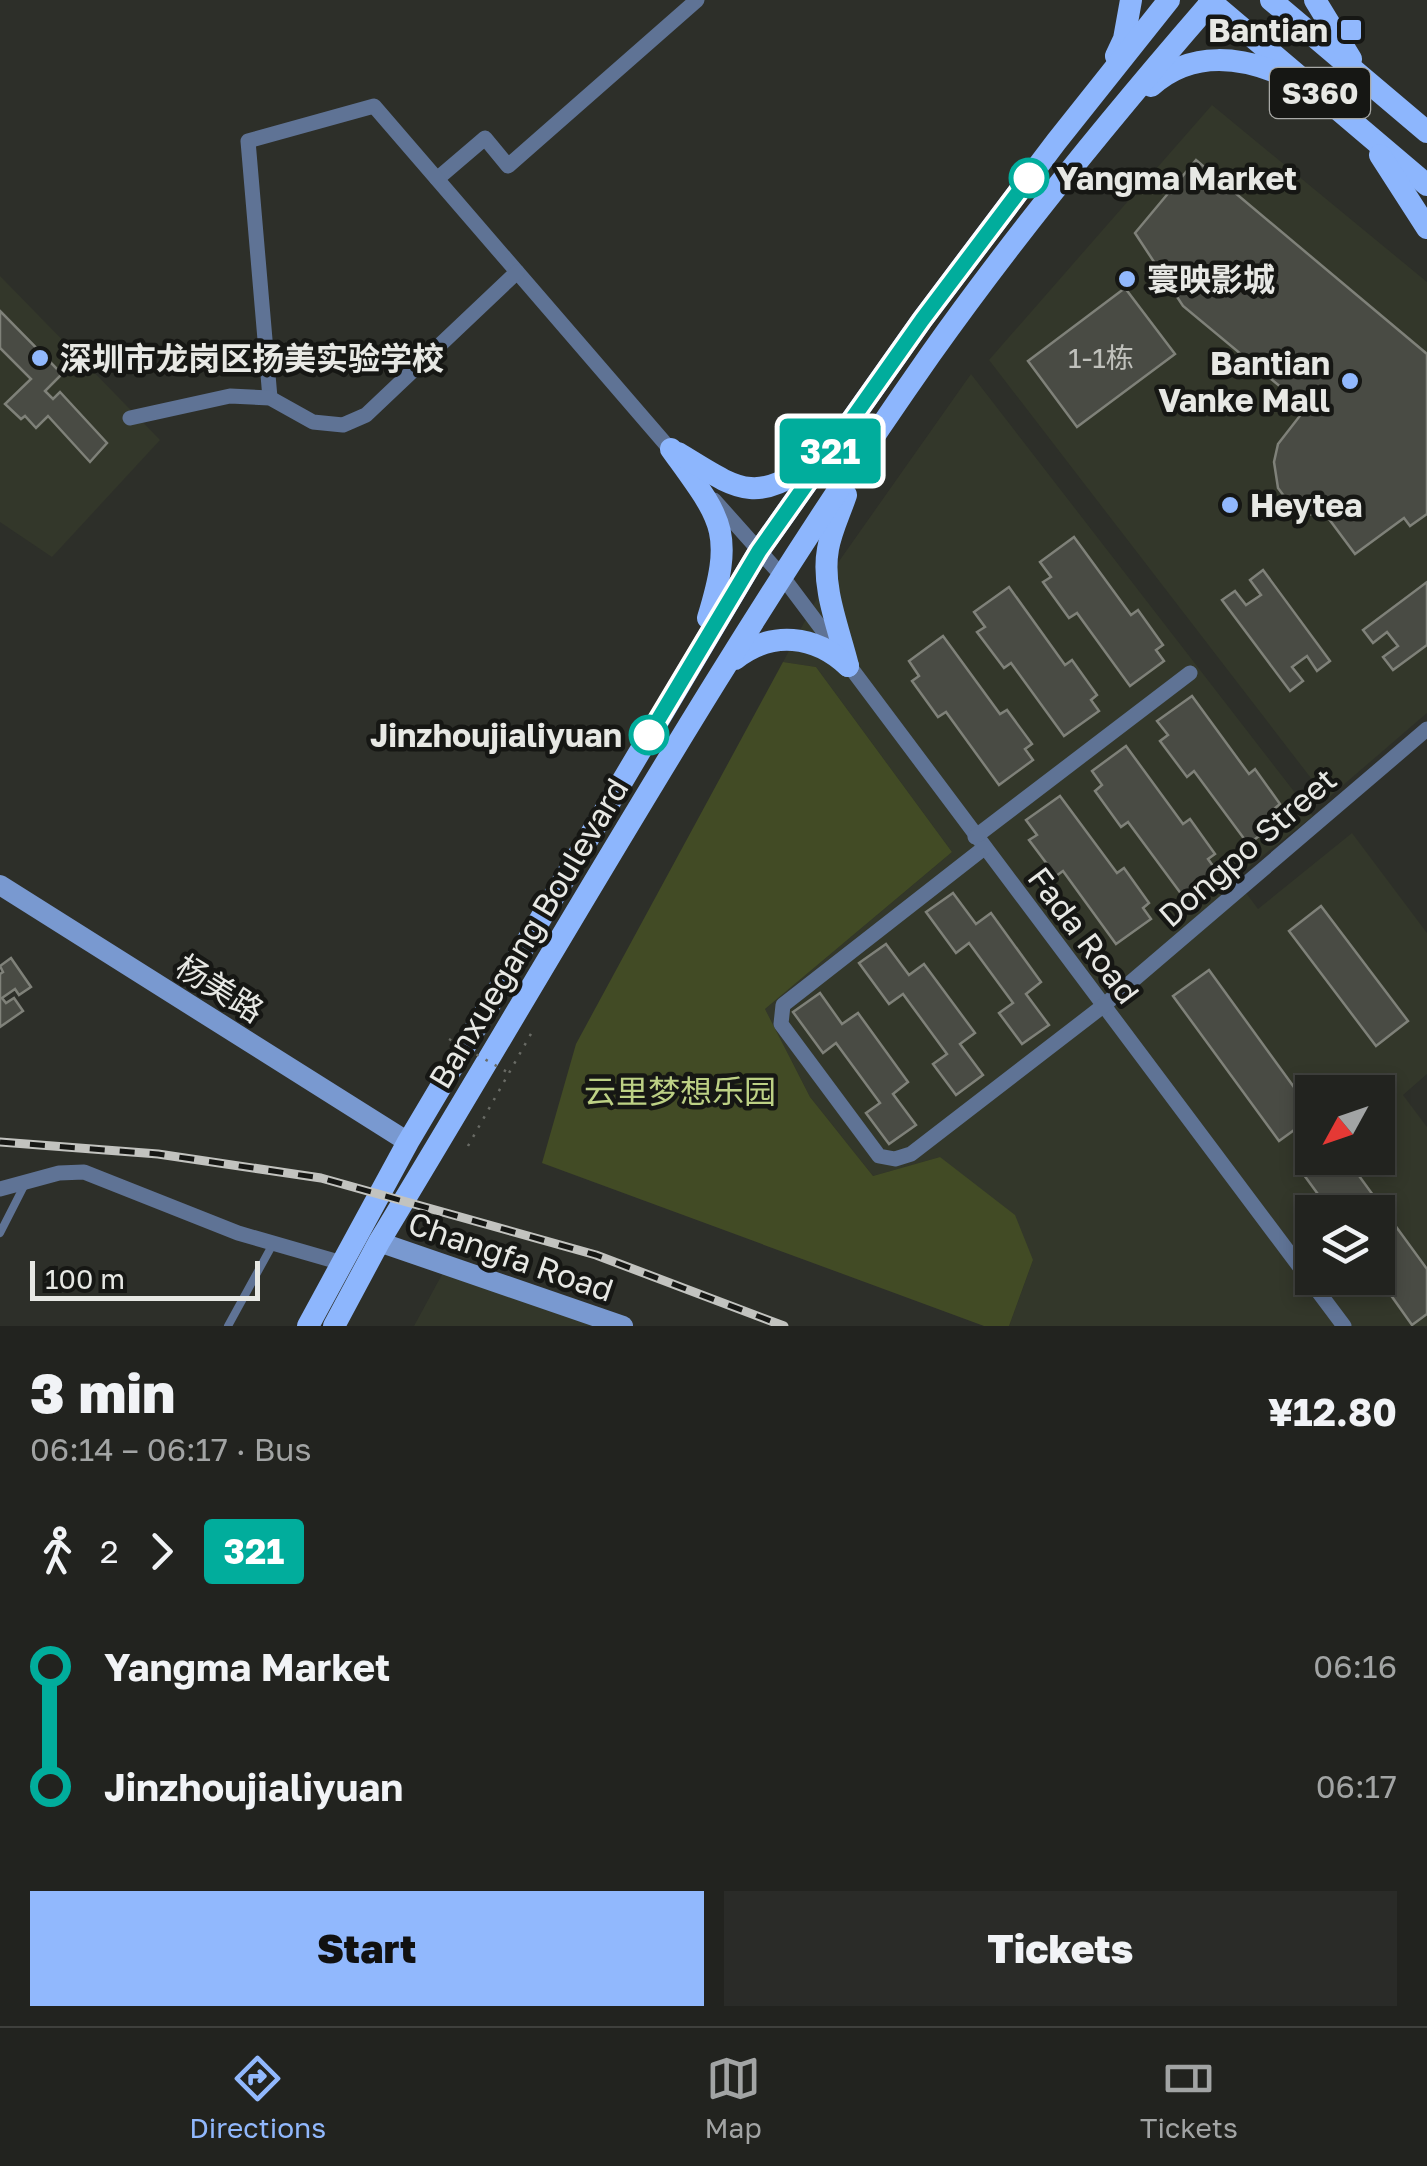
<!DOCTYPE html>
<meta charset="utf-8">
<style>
:root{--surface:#22231f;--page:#2a2b28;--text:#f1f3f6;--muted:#a2a4a4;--line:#3f403d;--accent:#91b8fd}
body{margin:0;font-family:"Golos Text","Noto Sans SC",sans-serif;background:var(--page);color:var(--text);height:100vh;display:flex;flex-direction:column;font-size:38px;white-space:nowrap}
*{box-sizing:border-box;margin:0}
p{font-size:32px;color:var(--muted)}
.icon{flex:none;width:55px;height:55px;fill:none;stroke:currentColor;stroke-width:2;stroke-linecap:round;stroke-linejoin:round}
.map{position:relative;height:1326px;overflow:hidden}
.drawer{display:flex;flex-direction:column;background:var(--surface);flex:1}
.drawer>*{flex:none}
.badge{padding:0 20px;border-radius:8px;font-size:35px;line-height:65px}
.needle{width:65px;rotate:230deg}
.tools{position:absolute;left:1295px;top:1075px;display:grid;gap:20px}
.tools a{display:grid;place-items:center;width:100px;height:100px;border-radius:0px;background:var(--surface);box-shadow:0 5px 15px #0003,0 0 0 2px var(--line);font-size:50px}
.scale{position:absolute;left:30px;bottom:25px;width:230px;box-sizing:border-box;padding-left:10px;border:5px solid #e7e8e4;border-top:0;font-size:28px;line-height:35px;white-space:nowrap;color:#e7e8e4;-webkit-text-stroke:8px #161714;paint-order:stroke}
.map>.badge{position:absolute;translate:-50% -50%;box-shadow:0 0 0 5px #fff}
.legs{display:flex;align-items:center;gap:15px;height:110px;padding:0 30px;font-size:32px}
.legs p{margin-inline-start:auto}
.overview{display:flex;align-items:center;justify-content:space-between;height:170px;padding:0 30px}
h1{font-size:55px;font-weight:800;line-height:75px}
.action{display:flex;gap:20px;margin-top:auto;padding:20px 30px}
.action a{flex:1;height:115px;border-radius:0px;background:var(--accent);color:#111;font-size:40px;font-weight:800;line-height:115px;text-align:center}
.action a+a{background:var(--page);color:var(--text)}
ul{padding:0 30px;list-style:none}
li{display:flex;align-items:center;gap:35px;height:120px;font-size:38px}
li i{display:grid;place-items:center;width:15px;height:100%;margin:0 12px;background:currentColor}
li i::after{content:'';width:25px;height:25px;margin:-12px;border:8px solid;border-radius:50%;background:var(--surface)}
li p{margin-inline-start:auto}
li:first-child i{background:linear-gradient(#0000 50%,currentColor 0)}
li:last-child i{background:linear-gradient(currentColor 50%,#0000 0)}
.tab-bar{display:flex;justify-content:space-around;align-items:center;height:140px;border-top:2px solid var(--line);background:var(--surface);font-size:28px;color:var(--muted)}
.tab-bar a{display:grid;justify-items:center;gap:5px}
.tab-bar .active{color:var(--accent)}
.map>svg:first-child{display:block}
</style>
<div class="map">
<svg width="1427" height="1326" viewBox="0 0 1427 1326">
<rect width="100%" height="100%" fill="#2d2f29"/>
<g fill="#33372a" fill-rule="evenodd">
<path d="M1212,105L1427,282V713L1327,799L989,360Z"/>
<path d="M0,276L160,440L52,557L0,522Z"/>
<path d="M971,374L1313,816L1235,878L1258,909L1352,833L1427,933V1074L1403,1095L1427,1127V1326H1009L1033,1260L940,1157L873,1176L810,1097L765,1009L952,852L816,667L783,662L830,574ZM1312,1092H1378V1158H1312ZM1312,1212H1378V1278H1312Z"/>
<path d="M445,1269L608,1326H414Z"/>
</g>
<path fill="#424b25" d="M783,662L816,667L952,852L765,1009L810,1097L873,1176L940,1157L1015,1215L1033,1260L1009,1326H984L542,1163L576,1044Z"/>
<g fill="#494b44" stroke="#7f8179" stroke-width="2.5">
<path d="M1196,160L1427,354V514L1410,526L1404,518L1355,554L1323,511L1309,515L1295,511L1278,488L1274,462L1278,444L1306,408L1183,306L1135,233Z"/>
<path d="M1125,288L1175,354L1077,427L1028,361Z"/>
<path d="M0,311L62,374L45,391L53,399L60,392L107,443L90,462L48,416L36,428L25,416L21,419L5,404L31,379L0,348Z"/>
<path d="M1074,537L1131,615L1138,610L1163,645L1156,650L1164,661L1130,686L1077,613L1069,618L1043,582L1051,577L1040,562Z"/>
<path d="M1263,570L1330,661L1317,671L1307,656L1292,667L1303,681L1290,691L1222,600L1235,591L1246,605L1261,595L1250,580Z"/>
<path d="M1427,582V645L1393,670L1383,657L1398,646L1387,632L1373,643L1363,630Z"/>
<path d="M1009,587L1065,665L1072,660L1097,695L1091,700L1099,711L1064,736L1011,663L1004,668L977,632L985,627L974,612Z"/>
<path d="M943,636L1000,714L1007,710L1032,744L1025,749L1033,760L999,785L946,712L938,717L912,681L919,676L909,661Z"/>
<path d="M1192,696L1249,774L1255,769L1280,804L1274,809L1282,820L1248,844L1194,771L1187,777L1160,741L1168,735L1157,721Z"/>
<path d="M1126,746L1183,824L1190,819L1215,854L1208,859L1216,870L1182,895L1128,822L1121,827L1095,791L1102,785L1092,771Z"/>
<path d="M1060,796L1117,873L1124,868L1149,903L1143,908L1151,919L1116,944L1063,871L1056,876L1029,840L1037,835L1026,820Z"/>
<path d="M953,893L976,924L991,913L1041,982L1026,994L1049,1025L1022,1044L999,1013L1013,1003L969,943L956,953L926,912Z"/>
<path d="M1321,906L1408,1021L1376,1046L1289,931Z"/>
<path d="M886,944L909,975L924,964L975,1033L960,1044L983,1075L956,1095L933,1064L947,1054L903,994L889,1004L859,963Z"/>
<path d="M11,958L31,987L19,995L15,989L2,998L6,1003L14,998L23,1011L0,1027V974L3,972L0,966Z"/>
<path d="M1209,970L1312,1112V1117L1279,1141L1173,996Z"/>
<path d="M820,993L842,1024L858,1013L908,1082L893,1094L916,1125L889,1144L866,1113L880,1103L836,1043L823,1053L793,1012Z"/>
<path d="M1329,1158H1346L1427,1269V1314L1412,1325L1378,1277V1212H1331L1304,1175Z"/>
</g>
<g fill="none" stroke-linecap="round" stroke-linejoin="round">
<path stroke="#696b65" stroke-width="2.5" stroke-dasharray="2.5 8" stroke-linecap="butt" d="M468,1146L532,1032"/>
<g stroke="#5f7395" stroke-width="8">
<path d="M0,1233L25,1184"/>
<path d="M228,1326L274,1242"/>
</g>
<g stroke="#5f7395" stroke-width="15">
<path d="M437,179L485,138L508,166L697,0"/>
<path d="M270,398L248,141L374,106L676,456"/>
<path d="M130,418L230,396L270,398L313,422L343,425L366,415L517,272"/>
<path d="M714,500L782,576L1344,1326"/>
<path d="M975,837L1190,673"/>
<path d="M984,848L783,1005L781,1024L879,1156L895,1159L911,1154L1103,1006L1427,729"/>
<path d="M0,1189L59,1173L84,1172L238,1233L342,1263"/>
</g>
<g stroke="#7999d0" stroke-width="20">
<path d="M0,885L408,1142"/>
<path d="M379,1242L623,1326"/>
</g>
<g stroke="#8db6fd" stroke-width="22">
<path d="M1209,0L1427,185"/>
<path d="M1271,0L1427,132"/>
<path d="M1315,0L1351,59"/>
<path d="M1116,56L1124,39L1131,0"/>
<path d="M1151,86C1191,50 1242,56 1288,77"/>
<path d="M1380,155L1427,228"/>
<path d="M671,449C722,520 735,530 708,618"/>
<path d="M678,453C736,488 754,507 814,461"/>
<path d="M846,495C840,513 831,531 828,549C821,587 839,629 848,666"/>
<path d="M735,659C772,630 815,635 848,666"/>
<path d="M308,1326L408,1142L759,551L922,320L1056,142L1169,0"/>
<path d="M334,1326L379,1242C559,945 730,640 930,355C1017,232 1114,114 1213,0"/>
</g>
<defs>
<path id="rail" d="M0,1142L158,1154L321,1178L596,1255L784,1326"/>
</defs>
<use href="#rail" stroke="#c2c3bf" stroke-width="9"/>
<use href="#rail" stroke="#161714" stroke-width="5" stroke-dasharray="15" stroke-linecap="butt"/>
<path stroke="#696b65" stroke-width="2.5" stroke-dasharray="2.5 8" stroke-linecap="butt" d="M449,1039L509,1073"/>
</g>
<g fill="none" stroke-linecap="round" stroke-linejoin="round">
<defs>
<path id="line-1" d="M649,735L759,551L922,320L1029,178"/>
</defs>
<use href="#line-1" stroke="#fff" stroke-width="22"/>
<use href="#line-1" stroke="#01ad9c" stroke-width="15"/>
</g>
<g fill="#91b8fd" stroke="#161714" stroke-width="4">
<rect x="1339" y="18" width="24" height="24" rx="5"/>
<circle cx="1127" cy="279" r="10"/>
<circle cx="40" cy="358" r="10"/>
<circle cx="1350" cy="381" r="10"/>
<circle cx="1230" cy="505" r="10"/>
</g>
<g fill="#fff" stroke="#01ad9c" stroke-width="5">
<circle cx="1029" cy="178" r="18"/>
<circle cx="649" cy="735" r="18"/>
</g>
<g text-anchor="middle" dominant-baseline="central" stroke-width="9" stroke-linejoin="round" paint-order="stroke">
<g font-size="28" fill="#c0c1bc">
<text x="1101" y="357">1-1栋</text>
</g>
<rect fill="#161714" stroke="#a8a9a6" stroke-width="2.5" x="1270" y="68" width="100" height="50" rx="8"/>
<g font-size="30" font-weight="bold" fill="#e7e8e4">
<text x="1320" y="93">S360</text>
</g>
<g font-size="32" font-weight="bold" fill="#e7e8e4" stroke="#161714" text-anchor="start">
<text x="1328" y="30" text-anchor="end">Bantian</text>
<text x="1147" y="279">寰映影城</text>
<text x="60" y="358">深圳市龙岗区扬美实验学校</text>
<text x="1330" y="363" text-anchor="end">Bantian<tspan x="1330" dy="37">Vanke Mall</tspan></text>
<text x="1250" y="505">Heytea</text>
</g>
<g font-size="32" font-weight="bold" fill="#e7e8e4" stroke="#161714" text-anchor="start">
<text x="1056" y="178">Yangma Market</text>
<text x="622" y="735" text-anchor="end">Jinzhoujialiyuan</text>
</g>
<g font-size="32" fill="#e7e8e4" stroke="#161714">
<text transform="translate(1247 847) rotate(-41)">Dongpo Street</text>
<text transform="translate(528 933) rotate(-59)">Banxuegang Boulevard</text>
<text transform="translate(1084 935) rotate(53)">Fada Road</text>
<text transform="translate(220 988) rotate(32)">杨美路</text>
<text transform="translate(511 1256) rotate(19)">Changfa Road</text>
</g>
<g font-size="32" fill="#bdd185" stroke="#161714">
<text x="680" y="1091">云里梦想乐园</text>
</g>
</g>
</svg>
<div class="tools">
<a><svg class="needle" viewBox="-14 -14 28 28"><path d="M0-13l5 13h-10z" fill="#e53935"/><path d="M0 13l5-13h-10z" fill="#a2a4a4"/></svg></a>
<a><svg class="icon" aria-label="layers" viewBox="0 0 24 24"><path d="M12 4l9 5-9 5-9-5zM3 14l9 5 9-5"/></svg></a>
</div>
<div class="scale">100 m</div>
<b class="badge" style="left:830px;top:451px;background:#01ad9c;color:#fff">321</b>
</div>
<section class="drawer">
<div class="overview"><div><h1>3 min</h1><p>06:14 – 06:17 · Bus</p></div><b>¥12.80</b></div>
<div class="legs"><svg class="icon" aria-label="walk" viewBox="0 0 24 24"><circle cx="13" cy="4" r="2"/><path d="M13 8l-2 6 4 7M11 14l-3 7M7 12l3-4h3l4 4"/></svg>2<svg class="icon" aria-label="forward" viewBox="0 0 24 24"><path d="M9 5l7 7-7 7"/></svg><b class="badge" style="background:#01ad9c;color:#fff">321</b></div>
<ul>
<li><i style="color:#01ad9c"></i><b>Yangma Market</b><p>06:16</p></li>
<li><i style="color:#01ad9c"></i><b>Jinzhoujialiyuan</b><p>06:17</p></li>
</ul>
<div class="action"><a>Start</a><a>Tickets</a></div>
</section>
<nav class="tab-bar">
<a class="active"><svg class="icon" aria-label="directions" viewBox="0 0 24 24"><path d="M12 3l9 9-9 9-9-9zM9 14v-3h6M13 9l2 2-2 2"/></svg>Directions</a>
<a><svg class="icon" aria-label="map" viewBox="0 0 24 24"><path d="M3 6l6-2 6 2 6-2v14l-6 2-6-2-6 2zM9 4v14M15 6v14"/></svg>Map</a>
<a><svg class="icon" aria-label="tickets" viewBox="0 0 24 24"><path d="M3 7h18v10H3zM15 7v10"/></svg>Tickets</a>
</nav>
